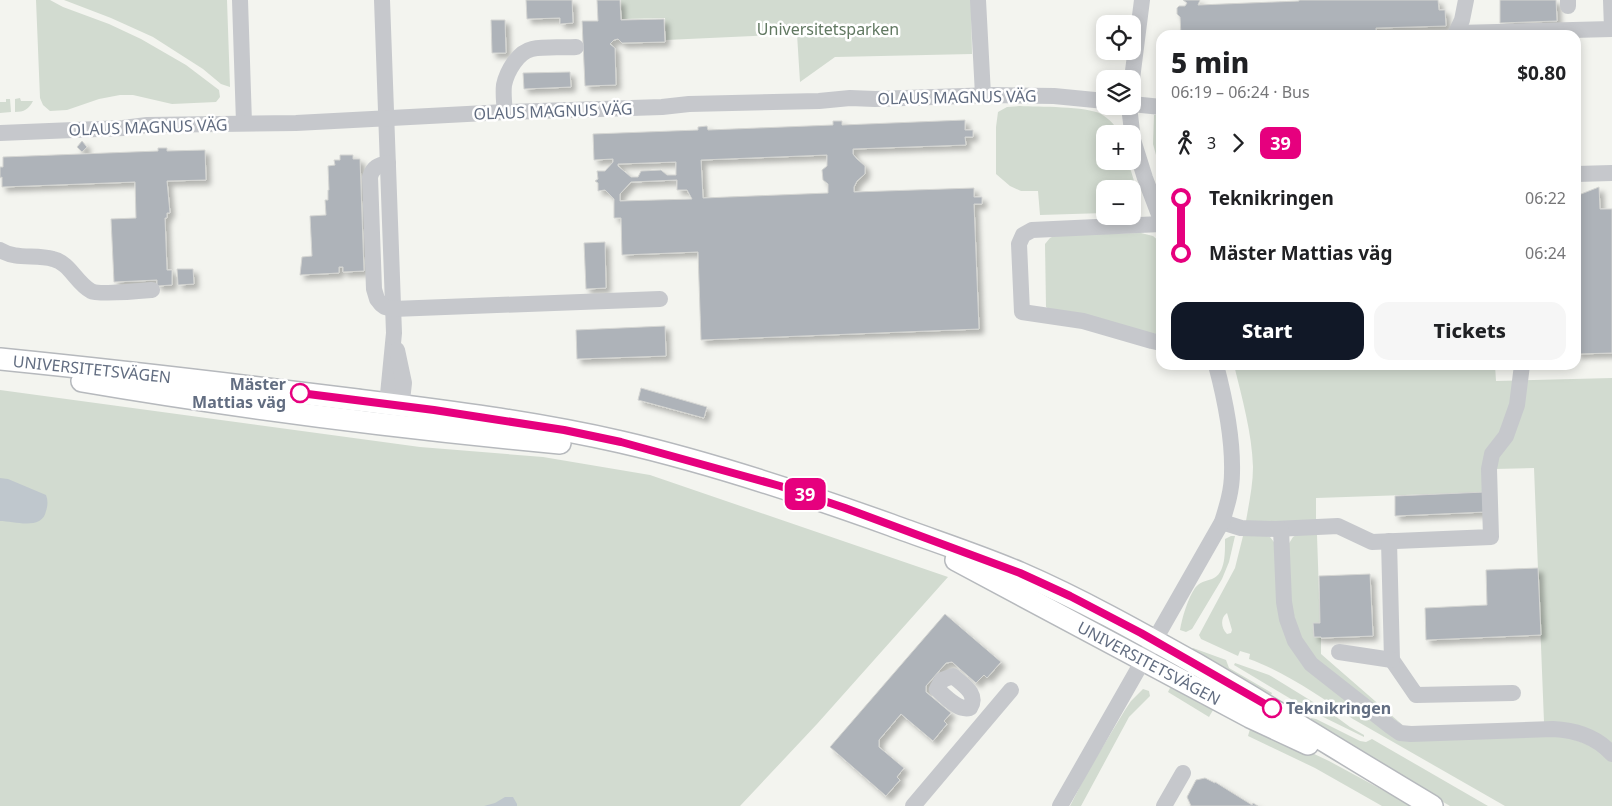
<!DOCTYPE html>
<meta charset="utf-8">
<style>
:root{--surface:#fff;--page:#f6f6f6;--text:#202124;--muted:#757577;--accent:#111827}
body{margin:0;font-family:"Noto Sans",sans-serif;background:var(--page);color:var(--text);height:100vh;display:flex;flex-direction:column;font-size:19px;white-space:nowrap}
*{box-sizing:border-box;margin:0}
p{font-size:16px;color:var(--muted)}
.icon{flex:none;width:28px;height:28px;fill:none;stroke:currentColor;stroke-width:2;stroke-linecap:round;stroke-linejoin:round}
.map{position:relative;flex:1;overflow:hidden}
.panel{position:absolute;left:1156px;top:30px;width:425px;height:340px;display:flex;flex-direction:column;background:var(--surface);border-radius:15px;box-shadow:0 2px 12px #0003}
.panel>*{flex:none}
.badge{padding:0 10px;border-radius:8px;font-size:18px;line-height:32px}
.fabs{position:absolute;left:1096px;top:15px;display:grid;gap:10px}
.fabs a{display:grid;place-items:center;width:45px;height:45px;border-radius:10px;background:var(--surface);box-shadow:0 2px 12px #0003;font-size:25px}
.map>.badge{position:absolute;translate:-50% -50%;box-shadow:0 0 0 2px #fff}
.legs{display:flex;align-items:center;gap:8px;height:55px;padding:0 15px;font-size:16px}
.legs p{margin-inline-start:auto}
.head{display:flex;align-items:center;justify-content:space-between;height:85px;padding:0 15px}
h1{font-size:28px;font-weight:800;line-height:38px}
.primary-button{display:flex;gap:10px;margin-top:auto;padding:10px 15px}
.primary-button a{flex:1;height:58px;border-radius:15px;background:var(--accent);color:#fff;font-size:20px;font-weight:800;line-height:58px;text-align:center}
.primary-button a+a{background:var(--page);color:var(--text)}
ul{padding:0 15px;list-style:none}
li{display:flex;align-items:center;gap:18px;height:55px;font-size:19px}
li i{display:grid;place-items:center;width:8px;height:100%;margin:0 6px;background:currentColor}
li i::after{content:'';width:12px;height:12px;margin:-6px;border:4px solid;border-radius:50%;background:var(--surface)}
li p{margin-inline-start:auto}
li:first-child i{background:linear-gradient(#0000 50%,currentColor 0)}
li:last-child i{background:linear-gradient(currentColor 50%,#0000 0)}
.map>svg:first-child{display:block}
</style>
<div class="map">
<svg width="1612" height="806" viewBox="0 0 1612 806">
<defs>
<filter id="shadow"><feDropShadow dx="4.5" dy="4.5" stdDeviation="2.5" flood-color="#0004"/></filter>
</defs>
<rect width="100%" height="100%" fill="#f3f4ef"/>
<g fill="#d2dbd0" fill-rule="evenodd">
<path d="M36,0H50L63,7L109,24L141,39L186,65L219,90L220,97L216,102L172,104L133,95H120L99,99L67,110L50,111L43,105L40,98Z"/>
<path d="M64,0H227L230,87L221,84L203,69L153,37L111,18Z"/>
<path d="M621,0H971L972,54L835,57L800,82L797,34L666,40L665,18L622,19Z"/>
<path d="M20,98L21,101H33C29,109 24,112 15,112V99Z"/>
<path d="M6,99H10L11,112L0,113V102H6Z"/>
<path d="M1020,106C1038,107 1087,106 1101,114C1108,118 1117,126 1119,134H1105V161H1128L1140,201V208L1136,212H1133L1132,189H1105V213L1040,215L1038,191H1021L1010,186L996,174V127L998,112L1007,107Z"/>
<path d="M1154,115H1161V173L1153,144Z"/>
<path d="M1141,233L1153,236L1161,243V337L1052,311L1046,307L1045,244L1050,238L1056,235Z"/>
<path d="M1234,365H1495L1496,381L1612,378V747L1544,722L1534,468L1494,469L1495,492L1316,498V522L1246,521C1249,503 1253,485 1253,467C1252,433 1242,398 1234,365Z"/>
<path d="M0,390L420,447L543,457L650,475L948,577L817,724L740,806H0Z"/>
<path d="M1298,534L1317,535L1320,623H1313L1314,636L1321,637V654L1406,728L1318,664L1300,639L1288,593V545L1293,537Z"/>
<path d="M1263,535L1270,537L1274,542L1287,633L1385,730L1561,735L1595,747L1612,762V806H1505L1353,719C1323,698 1283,671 1249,659L1250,654L1240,651L1238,656L1201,639L1199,635L1235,568L1243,536ZM1227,613L1232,630L1231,633L1227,634C1221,628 1220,618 1227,613Z"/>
<path d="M1231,536H1235L1229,562L1222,579L1192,629L1186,632L1180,630C1182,618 1188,598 1195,588C1200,582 1205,581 1212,579C1226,574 1225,551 1225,539Z"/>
<path d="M1193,648L1226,660L1229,668L1272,693L1271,695L1190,652Z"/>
<path d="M1235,663L1269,675L1331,713L1350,727L1364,735V737L1311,711L1234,665Z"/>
<path d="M1172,684L1213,710L1209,717L1168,692Z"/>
<path d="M1143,689L1149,691L1150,696L1129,717L1081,806H1070L1088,771L1125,710L1131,701Z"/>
<path d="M1311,718L1316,719L1360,741L1366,742L1372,739L1488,806H1450L1334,738L1311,719Z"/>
<path d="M1250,729L1293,744L1329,761L1412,806H1382L1315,768L1248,736Z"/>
</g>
<g fill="#bfc7cd">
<path d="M0,478L8,479L46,495C48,500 48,505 46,511C42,531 14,521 0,521Z"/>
<path d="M505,797H513L517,804V806H484L495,803Z"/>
</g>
<g fill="#aeb3b9" stroke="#d4d5d2" fill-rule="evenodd" filter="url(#shadow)">
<path d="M526,0H572L573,23L560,24V18L527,19Z"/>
<path d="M597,0H620L621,20L664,19L665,42L622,43L618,39L614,40L610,44L615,48L616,85L585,86L582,21H598Z"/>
<path d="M1183,0H1200L1198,5L1299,1V0H1438L1439,10H1445L1446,26L1376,28V35H1181L1180,17L1177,14V8L1179,6H1185L1187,3Z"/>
<path d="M1500,0H1556L1557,21L1500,23Z"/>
<path d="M491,20H505L506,53H492Z"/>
<path d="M570,72L571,87L524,89L523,73Z"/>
<path d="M965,120V130H973V137H965L966,145L853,149V154L857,159L865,166V174L857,181L854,187V192L974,188V197H982V204H974L979,329L701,340L698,252L622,255L621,218H614V199L605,190L598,191V183L595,181L598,179L597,171H605L613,162V159L594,160L593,134L698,130V127L707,126L708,130L833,125V121H842V125ZM827,155V166L822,170L823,180L828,184V193L703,198L701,160ZM676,162V175H667L661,170L641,171L638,177H631L618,166V164ZM677,180V190H687L692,199L620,201V194L631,182Z"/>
<path d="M82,141L87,147L82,152L77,147Z"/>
<path d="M158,148H167V151L205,150L206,180L167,181L170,213H167V218H165L167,270H172V285L157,286V280L114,282L111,219L136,218L135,182L2,187V177L0,178V167H3V157L158,151Z"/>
<path d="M340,155H353V159H360L364,271L343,272V267H339V273L300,275L302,257L312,256L310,216L326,215L325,200H328V190H329L328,166L335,165L334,160H340Z"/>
<path d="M1599,187L1600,209H1612V353L1576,354V196Z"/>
<path d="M605,242L606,288L586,289L584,243Z"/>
<path d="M177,269H193L194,284L178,285Z"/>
<path d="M665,326L666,356L577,359L576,330Z"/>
<path d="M641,388L707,407L704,418L638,400Z"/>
<path d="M1485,492V512L1395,516V496Z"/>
<path d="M1538,568L1541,635L1426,640L1425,608L1487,605L1486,570Z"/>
<path d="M1370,574L1373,636L1321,638V637H1314L1313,623H1320L1319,576Z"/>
<path d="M945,614L1001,662L987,678L984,675L976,683L952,662L946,663L926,686V692L951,713L944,721L947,724L933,741L901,714L879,740V747L904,768L897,777L900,780L886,796L830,747Z"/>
<path d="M1205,778L1215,783V782L1252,805L1253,803L1258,806H1191L1187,797L1196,780Z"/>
</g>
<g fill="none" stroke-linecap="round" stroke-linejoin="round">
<defs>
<g id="major">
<path d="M0,359C119,371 238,385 357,400C445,411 534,422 621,442C712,463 802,493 891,525C934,541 978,555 1020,573C1080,599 1139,632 1196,664C1275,710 1353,759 1432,806"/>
<path d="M82,381C240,408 400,428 560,443"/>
<path d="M956,560L1250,717L1308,744"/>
</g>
</defs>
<use href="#major" stroke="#b6b9bd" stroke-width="24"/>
<g stroke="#c6c8cc" stroke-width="16">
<path d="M240,0L244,123"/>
<path d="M382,0L394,333L386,415"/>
<path d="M978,0L983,95"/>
<path d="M1568,0V6"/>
<path d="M1458,33L1612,29L1611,0"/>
<path d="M1455,35L1462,20L1466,0"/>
<path d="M1132,79L1142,0"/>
<path d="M1132,104L1161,107"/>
<path d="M1129,106L1133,140L1145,178L1161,220"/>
<path d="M505,112C504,103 503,94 504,85C507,71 518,52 532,49C546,46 562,48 576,47"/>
<path d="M0,133L123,128L147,125L296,123L505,112L662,107L689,104L819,101L850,98L875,99L993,95L1054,96L1105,101"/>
<path d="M388,163C378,165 373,167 370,177L374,289L377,299L381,304L385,307L393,309L660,299"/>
<path d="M1576,174L1612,173"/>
<path d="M1161,224L1032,230L1023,235L1019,244L1022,312L1083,321L1152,341L1161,343"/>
<path d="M0,250C16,260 35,254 53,259C70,263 76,283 91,291C98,295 141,291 152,290"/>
<path d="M397,350L404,383L400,417"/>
<path d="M1222,522L1241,528L1275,529L1338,526L1372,542L1491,537L1489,469L1492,454L1506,436L1517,405L1522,365"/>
<path d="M1281,529L1284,602L1287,619L1295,641L1311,664L1390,726L1400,733L1411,734L1553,729C1575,730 1596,736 1612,754"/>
<path d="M1389,541L1392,660L1416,695L1513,693"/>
<path d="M1339,652L1392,660"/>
<path d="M953,676C963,685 979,694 970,708C958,711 946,697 937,689L942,680Z"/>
<path d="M913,806L1011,690"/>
<path d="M1060,806L1222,522C1227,506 1232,490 1232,473C1233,437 1225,399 1216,365"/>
<path d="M1164,806L1183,773"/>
</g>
<use href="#major" stroke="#fff" stroke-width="21"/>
</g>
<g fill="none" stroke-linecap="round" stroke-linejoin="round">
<defs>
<path id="line-1" d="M300,393L434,410L564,430L621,442L780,486L845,508L1020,573L1070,596L1141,633L1272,708"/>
</defs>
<use href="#line-1" stroke="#fff" stroke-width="11"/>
<use href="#line-1" stroke="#e6007e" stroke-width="8"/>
</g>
<g fill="#fff" stroke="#e6007e" stroke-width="2.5">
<circle cx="300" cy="393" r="9"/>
<circle cx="1272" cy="708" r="9"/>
</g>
<g text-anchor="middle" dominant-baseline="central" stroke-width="5" stroke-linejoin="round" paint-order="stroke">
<g font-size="16" fill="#617861" stroke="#fff">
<text x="828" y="29">Universitetsparken</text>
</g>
<g font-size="16" fill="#626d81" stroke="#fff">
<text transform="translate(957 97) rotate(-1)">OLAUS MAGNUS VÄG</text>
<text transform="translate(553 111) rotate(-2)">OLAUS MAGNUS VÄG</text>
<text transform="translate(148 127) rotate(-2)">OLAUS MAGNUS VÄG</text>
<text transform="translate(92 369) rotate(6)">UNIVERSITETSVÄGEN</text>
<text transform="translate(1149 663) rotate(28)">UNIVERSITETSVÄGEN</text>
</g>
<g font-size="16" font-weight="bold" fill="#626d81" stroke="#fff" text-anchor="end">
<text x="286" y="384">Mäster<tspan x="286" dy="18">Mattias väg</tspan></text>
<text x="1286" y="708" text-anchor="start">Teknikringen</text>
</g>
</g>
</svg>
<div class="fabs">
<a><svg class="icon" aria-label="locate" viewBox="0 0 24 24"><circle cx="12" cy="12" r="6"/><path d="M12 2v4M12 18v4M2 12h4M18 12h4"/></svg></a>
<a><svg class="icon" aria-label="layers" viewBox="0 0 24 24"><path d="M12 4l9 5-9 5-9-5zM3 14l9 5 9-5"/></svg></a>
<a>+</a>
<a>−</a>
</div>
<b class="badge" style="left:805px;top:494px;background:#e6007e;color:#fff">39</b>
<section class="panel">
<div class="head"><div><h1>5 min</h1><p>06:19 – 06:24 · Bus</p></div><b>$0.80</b></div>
<div class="legs"><svg class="icon" aria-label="walk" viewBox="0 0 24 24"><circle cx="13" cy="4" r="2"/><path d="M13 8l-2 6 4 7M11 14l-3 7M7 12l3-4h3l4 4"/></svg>3<svg class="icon" aria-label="forward" viewBox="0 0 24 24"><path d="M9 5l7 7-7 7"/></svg><b class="badge" style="background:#e6007e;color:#fff">39</b></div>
<ul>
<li><i style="color:#e6007e"></i><b>Teknikringen</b><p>06:22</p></li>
<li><i style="color:#e6007e"></i><b>Mäster Mattias väg</b><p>06:24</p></li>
</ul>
<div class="primary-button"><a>Start</a><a>Tickets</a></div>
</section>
</div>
